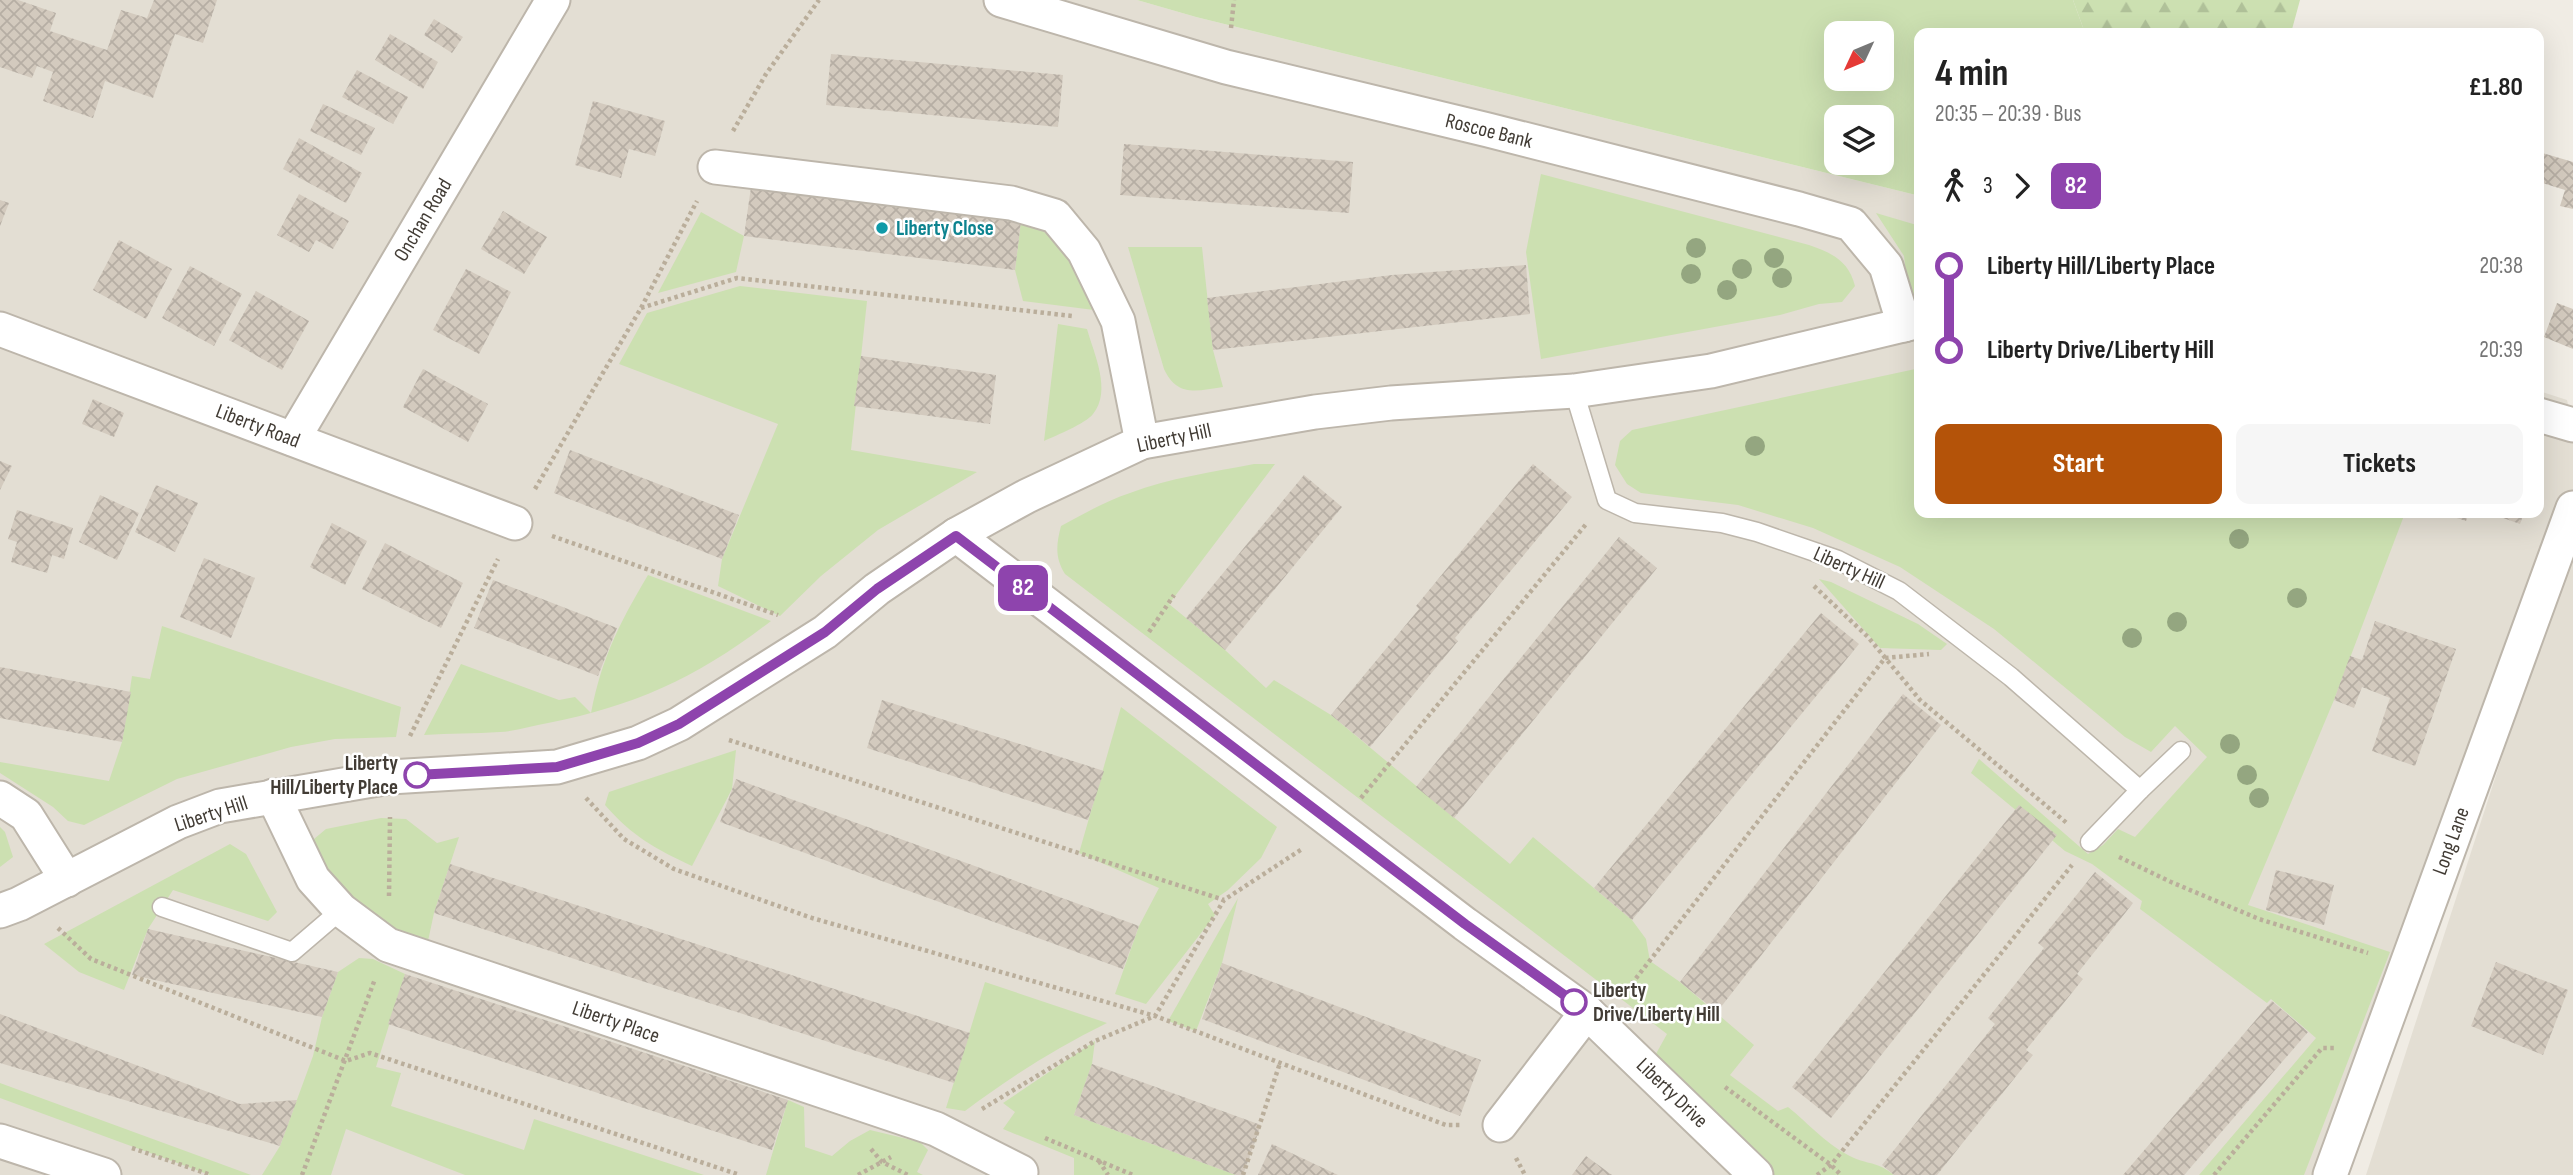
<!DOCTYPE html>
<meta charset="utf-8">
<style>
:root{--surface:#fff;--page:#f6f6f6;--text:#222;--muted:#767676;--accent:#b45309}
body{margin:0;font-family:"Sofia Sans Condensed",sans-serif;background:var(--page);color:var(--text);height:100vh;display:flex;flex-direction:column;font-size:26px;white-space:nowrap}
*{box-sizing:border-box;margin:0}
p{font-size:23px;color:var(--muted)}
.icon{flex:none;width:38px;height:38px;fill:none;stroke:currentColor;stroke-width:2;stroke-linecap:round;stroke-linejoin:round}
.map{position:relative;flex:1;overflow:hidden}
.side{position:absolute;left:1914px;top:28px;width:630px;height:490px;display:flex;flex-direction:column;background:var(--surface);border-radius:14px;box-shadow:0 7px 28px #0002}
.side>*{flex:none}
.badge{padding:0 14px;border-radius:10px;font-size:24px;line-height:46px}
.needle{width:46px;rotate:226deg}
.controls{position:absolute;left:1824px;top:21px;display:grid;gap:14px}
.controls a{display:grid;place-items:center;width:70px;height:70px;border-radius:14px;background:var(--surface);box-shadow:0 7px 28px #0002;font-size:35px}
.map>.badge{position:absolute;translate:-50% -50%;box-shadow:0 0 0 4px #fff}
.legs{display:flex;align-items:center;gap:10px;height:77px;padding:0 21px;font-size:23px}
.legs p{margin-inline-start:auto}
.head{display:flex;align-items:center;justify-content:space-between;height:119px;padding:0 21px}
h1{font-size:38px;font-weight:700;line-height:52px}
.button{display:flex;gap:14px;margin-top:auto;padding:14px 21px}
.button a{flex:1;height:80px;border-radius:14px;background:var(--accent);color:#fff;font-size:28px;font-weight:700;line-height:80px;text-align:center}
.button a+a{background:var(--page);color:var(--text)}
ul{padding:0 21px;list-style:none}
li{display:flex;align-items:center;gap:24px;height:84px;font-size:26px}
li i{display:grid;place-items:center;width:10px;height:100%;margin:0 9px;background:currentColor}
li i::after{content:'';width:18px;height:18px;margin:-9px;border:5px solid;border-radius:50%;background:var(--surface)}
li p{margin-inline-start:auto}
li:first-child i{background:linear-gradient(#0000 50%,currentColor 0)}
li:last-child i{background:linear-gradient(currentColor 50%,#0000 0)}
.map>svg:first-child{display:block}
</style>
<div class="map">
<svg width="2573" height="1175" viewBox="0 0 2573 1175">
<defs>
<pattern id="forest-firs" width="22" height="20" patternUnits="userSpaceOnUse" patternTransform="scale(1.75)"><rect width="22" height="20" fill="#cce0b1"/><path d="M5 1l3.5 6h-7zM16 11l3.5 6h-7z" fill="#b0c199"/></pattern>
<pattern id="building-cross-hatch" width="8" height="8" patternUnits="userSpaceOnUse" patternTransform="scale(1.75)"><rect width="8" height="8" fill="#d3cabe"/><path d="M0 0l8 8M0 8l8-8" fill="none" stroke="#b6aea4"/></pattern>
</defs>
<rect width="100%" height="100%" fill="#f0ece4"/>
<path fill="#e3ded3" d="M0,0H1137L1196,17L1920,196V513H2539V391L2567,400L2573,424V1175H2366L2516,714L2340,1175H0Z"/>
<g fill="#cce0b1" fill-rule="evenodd">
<path d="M1137,0H2073L2085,33H1920V196L1196,17ZM1836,33H1881V79H1836ZM1836,117H1881V163H1836Z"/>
<path d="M1541,174L1809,245C1832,253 1849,261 1855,286L1842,302L1819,304L1780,315L1541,359L1526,252Z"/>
<path d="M701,212L744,236L736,272L658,293Z"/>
<path d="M1876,213L1920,226V301L1909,300L1904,256Z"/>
<path d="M1021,221C1061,234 1086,269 1094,310L1023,301L1015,270Z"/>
<path d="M1128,247H1202L1213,350L1223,387C1196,391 1177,397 1164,369Z"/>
<path d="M740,286L867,301L851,450L977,472L878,530L821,576L780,616L718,586L722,559L778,424L619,364L647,313Z"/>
<path d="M1058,324L1087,329C1094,354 1112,391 1093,414C1085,424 1057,435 1044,441Z"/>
<path d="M1920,368V513H2405L2334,700L2248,905L2390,952L2304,1175H2199L2316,1038L2271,999L2267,1003L2140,909L2142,901L2092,864L2065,851L1971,773L1979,759L2088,854L2103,845L2118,829L2135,837L2207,757L2175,726L2151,752L2125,737L1994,629L1900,567L1813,528L1738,505L1641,493L1627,484L1615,465L1620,441L1632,430Z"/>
<path d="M1254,464H1275L1169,604L1225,650L1266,688L1274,680L1331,715L1510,864L1533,837L1632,920L1646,939L1650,961L1680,982L1754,1045L1730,1075L1778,1111L1788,1107C1809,1124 1829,1147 1854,1158C1871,1165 1878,1162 1894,1175H1756L1647,1070L1667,1034L1065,574C1055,558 1056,545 1061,526C1083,514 1106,501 1130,493C1169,478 1213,472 1254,464Z"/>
<path d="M648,575L771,621C700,676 636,706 548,723C532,726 516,731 500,732C475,734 450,733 424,735L461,664L559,700L575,697L591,713C602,657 619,624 648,575Z"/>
<path d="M1819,579L1831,582L1918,624L1947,644L1941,650L1880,648Z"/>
<path d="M162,626L401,707L396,737L335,739L291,747L177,779L84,825L68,821L53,807L0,773V762L109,781L122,742L132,676L150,679Z"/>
<path d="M1121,707L1277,827L1261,858L1228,890L1208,904L1215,915L1146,1004L1115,994L1139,926L1159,888L1079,853Z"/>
<path d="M736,750L732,789L692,866C654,848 633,837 605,805L609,792Z"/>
<path d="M381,818L406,819L437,843L459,837L434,913L428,941L376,924L313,866L314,839L326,829Z"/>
<path d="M0,827L5,832L13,857L0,867Z"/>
<path d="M230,844L246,854L277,912L268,921L173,890L148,929L124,990L79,972L44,944Z"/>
<path d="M1238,898L1222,963L1196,1031L1168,1021Z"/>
<path d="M359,958L373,959L405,974L376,1067L401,1073L391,1106L524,1150L534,1119L704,1175H465L346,1129L331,1175H262L280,1146L313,1056L322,1017L338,972Z"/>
<path d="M985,982L1107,1023C1056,1048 1010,1077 965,1111L946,1108Z"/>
<path d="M1095,1041L1092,1064L1074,1115L1236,1175H1074V1158L1003,1129L1015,1112L1003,1103Z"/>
<path d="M0,1083L251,1175H210L0,1098Z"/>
<path d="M788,1100L804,1107L805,1147L832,1156L850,1141L870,1130L920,1142L928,1150L917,1172L923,1175H766Z"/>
</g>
<path fill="url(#forest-firs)" d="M2073,0H2300L2291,33H2085Z"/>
<g fill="url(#building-cross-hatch)">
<path d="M0,0H18L56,13L50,31L107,50L121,10L147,18L154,0H217L203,43L175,34L153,98L105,81L93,118L43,101L53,72L37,66L32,78L0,67Z"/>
<path d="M434,19L463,37L452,53L424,35Z"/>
<path d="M390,34L438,62L423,89L375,60Z"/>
<path d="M831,54L1063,75L1058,127L826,105Z"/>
<path d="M357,70L408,97L393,124L342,97Z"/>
<path d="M593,101L665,121L655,156L629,149L621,178L575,165Z"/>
<path d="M323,104L375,128L361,155L310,131Z"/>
<path d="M299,138L362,173L346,203L283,169Z"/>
<path d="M1124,144L1353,162L1349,213L1120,195Z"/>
<path d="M2539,152L2573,162V209L2560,206L2565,190L2539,182Z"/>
<path d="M751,187L1021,221L1015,270L744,236Z"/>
<path d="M299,194L349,221L333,249L316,240L309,252L277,235Z"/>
<path d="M0,200L9,203L0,226Z"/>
<path d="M503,211L547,237L524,274L481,249Z"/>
<path d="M119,240L172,269L146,319L93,290Z"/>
<path d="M1526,265L1530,314L1213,350L1207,298L1392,275Z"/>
<path d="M190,266L242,294L214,346L162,318Z"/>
<path d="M466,269L511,292L479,354L433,330Z"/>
<path d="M256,291L309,321L282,370L229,340Z"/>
<path d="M2557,303L2573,309V349L2544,337Z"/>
<path d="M861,356L996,375L990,424L854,406Z"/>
<path d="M423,369L488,404L468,442L403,407Z"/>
<path d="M93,399L124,413L114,437L82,424Z"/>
<path d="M570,450L739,515L722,559L554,493Z"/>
<path d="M0,461L12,466L0,490Z"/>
<path d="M1533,464L1572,497L1455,638L1458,641L1370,747L1331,715L1419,609L1416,606Z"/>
<path d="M1304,475L1342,507L1225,650L1186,618Z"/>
<path d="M156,485L198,503L175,552L135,532Z"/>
<path d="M100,495L139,513L117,560L79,542Z"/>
<path d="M17,510L73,528L64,559L52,555L47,573L11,562L17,542L8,539Z"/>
<path d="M2441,513H2469L2466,521Z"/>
<path d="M2489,513H2524L2520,524Z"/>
<path d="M332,523L367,541L345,585L310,567Z"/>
<path d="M1619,537L1657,568L1454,818L1416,787Z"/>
<path d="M385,543L463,583L441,628L362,589Z"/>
<path d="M204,558L255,578L231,638L180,617Z"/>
<path d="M493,580L617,628L598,676L474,628Z"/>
<path d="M1821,613L1859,644L1632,920L1594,888Z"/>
<path d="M2375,621L2456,649L2415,766L2372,751L2390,698L2362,687L2354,708L2334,700L2350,656L2362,660Z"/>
<path d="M0,667L131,692L122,742L0,718Z"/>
<path d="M1903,694L1941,725L1717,1012L1680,982Z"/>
<path d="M882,700L1104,771L1088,820L867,748Z"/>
<path d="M736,779L1139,926L1123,969L720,822Z"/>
<path d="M2019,805L2057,835L1831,1118L1792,1087Z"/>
<path d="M450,864L970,1033L954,1083L434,913Z"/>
<path d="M2276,870L2334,885L2324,925L2266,910Z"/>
<path d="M2095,872L2133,903L2077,974L2083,979L2026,1050L2033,1055L1937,1175H1894L1882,1165L1995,1024L1988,1018L2044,948L2038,943Z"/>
<path d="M148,929L338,972L322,1017L132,975Z"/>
<path d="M2496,962L2568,990L2543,1055L2471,1026Z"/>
<path d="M1222,963L1481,1060L1460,1116L1202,1019Z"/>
<path d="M405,974L788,1100L772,1150L388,1024Z"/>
<path d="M2272,1001L2308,1032L2218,1136L2184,1175H2123Z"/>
<path d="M0,1014L240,1104L297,1100L280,1146L0,1063Z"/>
<path d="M1092,1064L1261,1125L1243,1175H1236L1074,1115Z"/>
<path d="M1272,1144L1338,1175H1258Z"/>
<path d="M1586,1156L1612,1175H1572Z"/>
</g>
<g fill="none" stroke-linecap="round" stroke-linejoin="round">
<defs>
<g id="lane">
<path d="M1574,391L1607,500L1635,513L1722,523L1757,532L1838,560L1899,591L2011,677L2140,790L2181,751"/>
<path d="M2090,842L2140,790"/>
<path d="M162,907L292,952L341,910"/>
</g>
<g id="street">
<path d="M1001,0L1226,67L1488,130L1799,209L1851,224L1886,266L1904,325"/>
<path d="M715,167L1011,203L1055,216L1084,251L1118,321L1142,442"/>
<path d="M0,329L515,523"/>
<path d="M2539,415L2573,425"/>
<path d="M293,439L553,0"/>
<path d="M956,535L1465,924L1587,1012L1756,1175"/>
<path d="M273,796L313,879L341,910L388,945L936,1129L1021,1172"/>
<path d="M0,798L26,815L67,880"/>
<path d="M0,911L19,904L178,822L220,806L390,777L557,767L638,743L679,724L825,632L877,589L956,535L1027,496L1142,442L1315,412L1391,403L1574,391L1711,371L1920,321"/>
<path d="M1500,1125L1587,1012"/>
<path d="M0,1141L104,1175"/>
<path d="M2330,1175L2573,508"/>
</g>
</defs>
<use href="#lane" stroke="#bdb6ab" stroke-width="21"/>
<use href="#street" stroke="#bdb6ab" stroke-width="37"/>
<g stroke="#baae9b" stroke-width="4.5" stroke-dasharray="3.5 3.5" stroke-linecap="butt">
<path d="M1231,28L1234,0"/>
<path d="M733,131L766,74L819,0"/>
<path d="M641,308L737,278L1072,316"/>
<path d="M535,489L641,308L697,201"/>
<path d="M552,536L778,615"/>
<path d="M1814,586L1868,637L1920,700L2068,824"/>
<path d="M1149,632L1174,595"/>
<path d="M410,736L498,559"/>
<path d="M729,740L1224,900"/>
<path d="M586,798L624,839L674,869L812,918L1155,1016L1446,1125H1461"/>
<path d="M1361,798L1587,523"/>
<path d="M2119,857L2171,882L2259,919L2368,953"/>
<path d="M389,896L390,817"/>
<path d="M58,928L91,959L346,1061L370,1053L740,1175"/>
<path d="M1623,995L1885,658L1929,654"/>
<path d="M1725,1087L1831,1165L1841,1175"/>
<path d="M982,1109L1095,1041L1155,1016L1224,900L1302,849"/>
<path d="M1045,1138L1133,1175"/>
<path d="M132,1148L211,1175"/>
<path d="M871,1149L882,1162L908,1175"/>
<path d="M1516,1158L1525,1175"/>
<path d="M1099,1161L1108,1175"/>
<path d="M302,1175L375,979"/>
<path d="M858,1175L891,1157"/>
<path d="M1243,1175L1280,1063"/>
<path d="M1817,1175L1831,1165L2072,865"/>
<path d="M2214,1175L2322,1048H2336"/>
</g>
<use href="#lane" stroke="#fff" stroke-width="18"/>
<use href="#street" stroke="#fff" stroke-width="33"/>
</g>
<g fill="#94a680">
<circle cx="1696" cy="248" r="10"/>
<circle cx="1774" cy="258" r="10"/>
<circle cx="1742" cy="269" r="10"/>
<circle cx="1691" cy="274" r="10"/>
<circle cx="1782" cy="278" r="10"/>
<circle cx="1727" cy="290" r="10"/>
<circle cx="1755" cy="446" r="10"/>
<circle cx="2239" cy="539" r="10"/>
<circle cx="2297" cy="598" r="10"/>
<circle cx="2177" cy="622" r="10"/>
<circle cx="2132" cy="638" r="10"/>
<circle cx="2230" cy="744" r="10"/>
<circle cx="2247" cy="775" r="10"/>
<circle cx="2259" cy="798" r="10"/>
</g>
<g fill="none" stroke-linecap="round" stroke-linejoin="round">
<defs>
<path id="line-1" d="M417,775L557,767L638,743L679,724L825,632L877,589L956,536L1465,924L1574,1002"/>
</defs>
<use href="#line-1" stroke="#fff" stroke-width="16"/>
<use href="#line-1" stroke="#8e44ad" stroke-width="10"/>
</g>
<circle fill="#0f9aa8" stroke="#fff" stroke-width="2.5" cx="882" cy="228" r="7"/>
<g fill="#fff" stroke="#8e44ad" stroke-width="3.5">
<circle cx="417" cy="775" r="12"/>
<circle cx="1574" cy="1002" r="12"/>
</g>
<g text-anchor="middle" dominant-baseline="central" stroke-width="5" stroke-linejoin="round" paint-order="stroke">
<g font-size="21" fill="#423c35" stroke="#fff">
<text transform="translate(1489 131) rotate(14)">Roscoe Bank</text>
<text transform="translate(423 220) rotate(-59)">Onchan Road</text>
<text transform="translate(258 426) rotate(21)">Liberty Road</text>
<text transform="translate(1174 438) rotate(-12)">Liberty Hill</text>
<text transform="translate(1849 568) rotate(24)">Liberty Hill</text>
<text transform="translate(211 814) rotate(-18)">Liberty Hill</text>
<text transform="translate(2451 841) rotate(-70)">Long Lane</text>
<text transform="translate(616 1022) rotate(19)">Liberty Place</text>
<text transform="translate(1672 1093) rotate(44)">Liberty Drive</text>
</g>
<g font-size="21" font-weight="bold" fill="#0d838f" stroke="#fff" text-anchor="start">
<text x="896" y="228">Liberty Close</text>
</g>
<g font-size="21" font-weight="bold" fill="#423c35" stroke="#fff" text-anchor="end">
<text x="398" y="763">Liberty<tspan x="398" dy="24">Hill/Liberty Place</tspan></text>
<text x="1593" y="990" text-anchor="start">Liberty<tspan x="1593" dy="24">Drive/Liberty Hill</tspan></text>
</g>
</g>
</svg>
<div class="controls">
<a><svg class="needle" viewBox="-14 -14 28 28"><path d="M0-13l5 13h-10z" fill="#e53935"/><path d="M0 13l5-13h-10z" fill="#767676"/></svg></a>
<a><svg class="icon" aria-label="layers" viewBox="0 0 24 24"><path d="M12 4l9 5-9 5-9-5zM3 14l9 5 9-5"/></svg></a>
</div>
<b class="badge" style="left:1023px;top:588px;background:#8e44ad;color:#fff">82</b>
<section class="side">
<div class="head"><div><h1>4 min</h1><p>20:35 – 20:39 · Bus</p></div><b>£1.80</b></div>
<div class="legs"><svg class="icon" aria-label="walk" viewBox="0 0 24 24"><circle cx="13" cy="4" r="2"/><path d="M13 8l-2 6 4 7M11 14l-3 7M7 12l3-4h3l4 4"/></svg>3<svg class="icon" aria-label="forward" viewBox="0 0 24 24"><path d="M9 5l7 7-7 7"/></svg><b class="badge" style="background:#8e44ad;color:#fff">82</b></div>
<ul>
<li><i style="color:#8e44ad"></i><b>Liberty Hill/Liberty Place</b><p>20:38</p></li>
<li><i style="color:#8e44ad"></i><b>Liberty Drive/Liberty Hill</b><p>20:39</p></li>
</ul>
<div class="button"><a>Start</a><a>Tickets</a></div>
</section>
</div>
